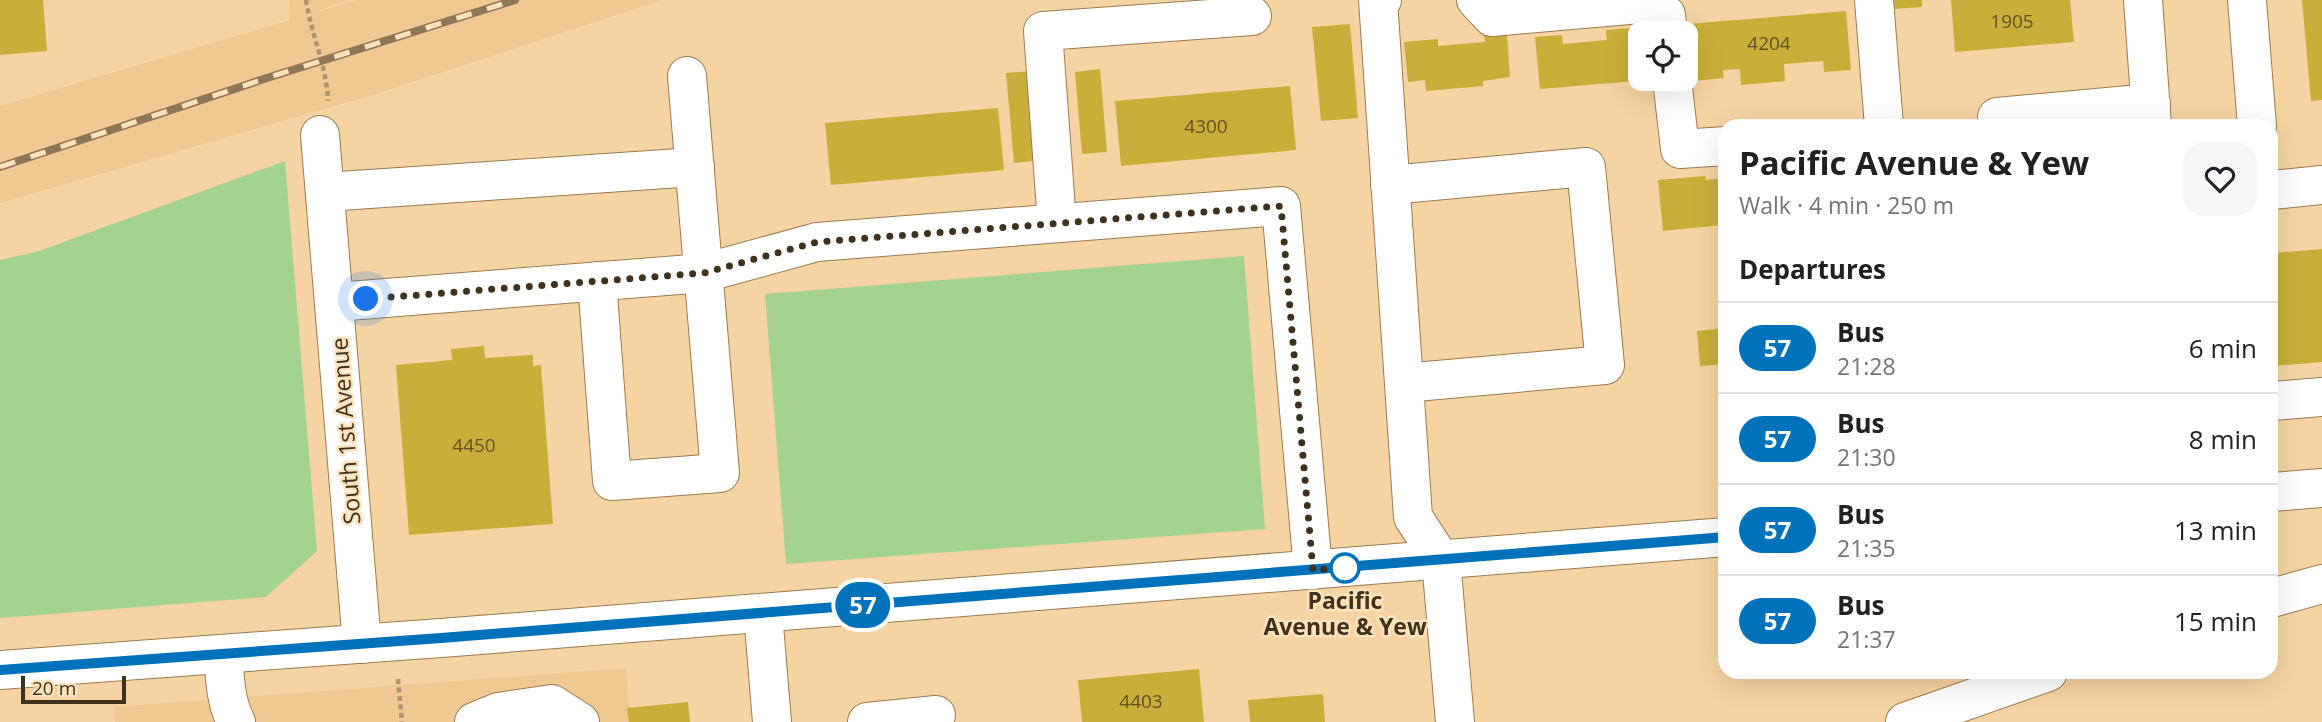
<!DOCTYPE html>
<meta charset="utf-8">
<style>
:root{--surface:#fff;--page:#f6f6f6;--text:#202124;--muted:#757577;--line:#e0e0e0}
body{margin:0;font-family:"Open Sans",sans-serif;background:var(--page);color:var(--text);height:100vh;display:flex;flex-direction:column;font-size:26px;white-space:nowrap}
*{box-sizing:border-box;margin:0}
p{font-size:23px;color:var(--muted)}
.icon{flex:none;width:38px;height:38px;fill:none;stroke:currentColor;stroke-width:2;stroke-linecap:round;stroke-linejoin:round}
.map{position:relative;flex:1;overflow:hidden}
.drawer{position:absolute;left:1718px;top:119px;width:560px;height:560px;display:flex;flex-direction:column;background:var(--surface);border-radius:21px;box-shadow:0 7px 28px #0002}
.drawer>*{flex:none}
.badge{padding:0 14px;border-radius:23px;font-size:24px;line-height:46px}
.controls{position:absolute;left:1628px;top:21px;display:grid;gap:14px}
.controls a{display:grid;place-items:center;width:70px;height:70px;border-radius:14px;background:var(--surface);box-shadow:0 7px 28px #0002;font-size:35px}
.scale{position:absolute;left:21px;bottom:18px;width:105px;box-sizing:border-box;padding-left:7px;border:4px solid #3e311d;border-top:0;font-size:19px;line-height:24px;white-space:nowrap;color:#3e311d;-webkit-text-stroke:5px #fde2bb;paint-order:stroke}
.you{position:absolute;width:35px;height:35px;margin:-18px;border:5px solid #fff;border-radius:50%;background:#1a73e8;box-shadow:0 0 0 10px #1a73e833}
.map>.badge{position:absolute;translate:-50% -50%;box-shadow:0 0 0 4px #fff}
h2{padding:0 21px;font-size:26px;line-height:63px}
.round{display:grid;place-items:center;flex:none;width:74px;height:74px;border-radius:21px;background:var(--page)}
.headline{display:flex;align-items:center;justify-content:space-between;height:119px;padding:0 21px}
h1{font-size:33px;font-weight:700;line-height:52px}
ul{padding:0;list-style:none}
li{display:flex;align-items:center;gap:21px;height:91px;padding:0 21px;border-top:2px solid var(--line)}
li div{flex:1}
li b{display:block;font-size:26px}
li em{font-style:normal}
li .badge{min-width:77px;font-weight:700;text-align:center}
.map>svg:first-child{display:block}
</style>
<div class="map">
<svg width="2322" height="722" viewBox="0 0 2322 722">
<rect width="100%" height="100%" fill="#f6d3a2"/>
<g fill="#efc991">
<path d="M289,0H347L313,13L356,0H662L376,94L0,203V106L290,20Z"/>
<path d="M626,668L630,722H115L114,707Z"/>
</g>
<g fill="#a4d38f">
<path d="M285,161L317,551L266,597L0,618V260L39,251Z"/>
<path d="M1244,256L1265,529L786,564L765,294Z"/>
</g>
<g fill="#c9af3a">
<path d="M0,0H43L47,51L0,55Z"/>
<path d="M1881,0H1922V7L1882,10Z"/>
<path d="M1951,0H2070L2074,42L1955,52Z"/>
<path d="M2302,0H2322V100L2311,101Z"/>
<path d="M1846,11L1851,70L1824,72L1823,61L1784,64L1785,81L1741,85L1740,69L1723,70L1724,78L1692,81L1687,24Z"/>
<path d="M1350,24L1358,118L1321,121L1312,27Z"/>
<path d="M1630,28L1635,81L1540,89L1535,37L1562,35L1563,44L1607,40L1606,30Z"/>
<path d="M1507,33L1510,77L1483,81V86L1426,91L1425,80L1408,82L1404,42L1438,39V46L1485,42L1484,35Z"/>
<path d="M1100,69L1107,152L1082,154L1075,72Z"/>
<path d="M1033,71L1041,160L1014,163L1006,73Z"/>
<path d="M1290,86L1296,150L1121,166L1115,101Z"/>
<path d="M998,108L1004,170L831,185L825,123Z"/>
<path d="M1705,176L1706,180L1726,178V217H1721L1722,225L1663,231L1658,180Z"/>
<path d="M2322,249V362L2272,366V253Z"/>
<path d="M1726,328V364L1700,366L1697,331Z"/>
<path d="M484,346L485,358L533,355V366L541,365L553,524L409,535L396,365L452,360L451,349Z"/>
<path d="M1199,669L1204,722H1082L1078,680Z"/>
<path d="M1323,694L1325,722H1250L1248,700Z"/>
<path d="M688,702L690,722H629L627,708Z"/>
</g>
<g fill="none" stroke-linecap="round" stroke-linejoin="round">
<defs>
<g id="minor">
<path d="M1382,0H1378L1413,517L1441,560L1455,722"/>
<path d="M1476,0L1492,17L1640,4L1666,15L1668,33"/>
<path d="M1874,0L1884,126"/>
<path d="M2143,0L2152,126"/>
<path d="M2247,0L2257,126"/>
<path d="M1672,79L1680,149L1726,146"/>
<path d="M1997,117L2151,103"/>
<path d="M320,135L362,644"/>
<path d="M1390,185L1586,167L1605,365L1404,383"/>
<path d="M2272,190L2322,185"/>
<path d="M325,192L695,167"/>
<path d="M1057,223L1043,31L1252,16"/>
<path d="M597,281L612,481L720,473L687,76"/>
<path d="M335,302L704,273L817,242L1281,206L1313,570"/>
<path d="M2272,401L2322,397"/>
<path d="M763,613L772,722"/>
<path d="M223,654C225,677 225,701 236,722"/>
<path d="M474,722L498,712L552,704L580,722"/>
<path d="M867,722L936,715"/>
</g>
<g id="highway">
<path d="M2272,492L2322,488"/>
<path d="M2272,598L2322,584"/>
<path d="M0,670L441,638L1726,537"/>
<path d="M1905,722L2048,672"/>
</g>
</defs>
<use href="#minor" stroke="#9b7c4e" stroke-width="40"/>
<use href="#highway" stroke="#9b7c4e" stroke-width="40"/>
<g stroke="#ae946e" stroke-width="4.5" stroke-dasharray="5 3.5" stroke-linecap="butt">
<path d="M306,0C311,34 327,67 328,101"/>
<path d="M398,679L402,722"/>
</g>
<use href="#minor" stroke="#fff" stroke-width="38"/>
<use href="#highway" stroke="#fff" stroke-width="38"/>
<defs>
<path id="rail" d="M0,167L270,77L515,0"/>
</defs>
<use href="#rail" stroke="#8d7756" stroke-width="8"/>
<use href="#rail" stroke="#fde2bb" stroke-width="5" stroke-dasharray="16" stroke-linecap="butt"/>
</g>
<g fill="none" stroke-linecap="round" stroke-linejoin="round">
<defs>
<path id="line" d="M0,670L441,638L1726,537"/>
</defs>
<use href="#line" stroke="#fff" stroke-width="16"/>
<use href="#line" stroke="#0072bc" stroke-width="10"/>
<path stroke="#3e311d" stroke-width="7" stroke-dasharray="0 12.6" d="M366,299L704,273L817,242L1281,206L1313,570L1345,568"/>
</g>
<circle fill="#fff" stroke="#0072bc" stroke-width="3.5" cx="1345" cy="568" r="14"/>
<g text-anchor="middle" dominant-baseline="central" stroke-width="5" stroke-linejoin="round" paint-order="stroke">
<g font-size="19" fill="#615024">
<text x="2012" y="21">1905</text>
<text x="1769" y="43">4204</text>
<text x="1206" y="126">4300</text>
<text x="474" y="445">4450</text>
<text x="1141" y="701">4403</text>
</g>
<g font-size="23" fill="#3e311d" stroke="#fde2bb">
<text transform="translate(345 431) rotate(-94)">South 1st Avenue</text>
</g>
<g font-size="23" font-weight="bold" fill="#3e311d" stroke="#fde2bb">
<text x="1345" y="600">Pacific<tspan x="1345" dy="26">Avenue &amp; Yew</tspan></text>
</g>
</g>
</svg>
<div class="controls">
<a><svg class="icon" aria-label="locate" viewBox="0 0 24 24"><circle cx="12" cy="12" r="6"/><path d="M12 2v4M12 18v4M2 12h4M18 12h4"/></svg></a>
</div>
<div class="scale">20 m</div>
<div class="you" style="left:366px;top:299px"></div>
<b class="badge" style="left:863px;top:605px;background:#0072bc;color:#fff">57</b>
<section class="drawer">
<div class="headline"><div><h1>Pacific Avenue &amp; Yew</h1><p>Walk · 4 min · 250 m</p></div><a class="round"><svg class="icon" aria-label="heart" viewBox="0 0 24 24"><path d="M12 20l-8-8c-3-5 5-10 8-4 3-6 11-1 8 4z"/></svg></a></div>
<h2>Departures</h2>
<ul>
<li><span class="badge" style="background:#0072bc;color:#fff">57</span><div><b>Bus</b><p>21:28</p></div><em>6 min</em></li>
<li><span class="badge" style="background:#0072bc;color:#fff">57</span><div><b>Bus</b><p>21:30</p></div><em>8 min</em></li>
<li><span class="badge" style="background:#0072bc;color:#fff">57</span><div><b>Bus</b><p>21:35</p></div><em>13 min</em></li>
<li><span class="badge" style="background:#0072bc;color:#fff">57</span><div><b>Bus</b><p>21:37</p></div><em>15 min</em></li>
</ul>
</section>
</div>
